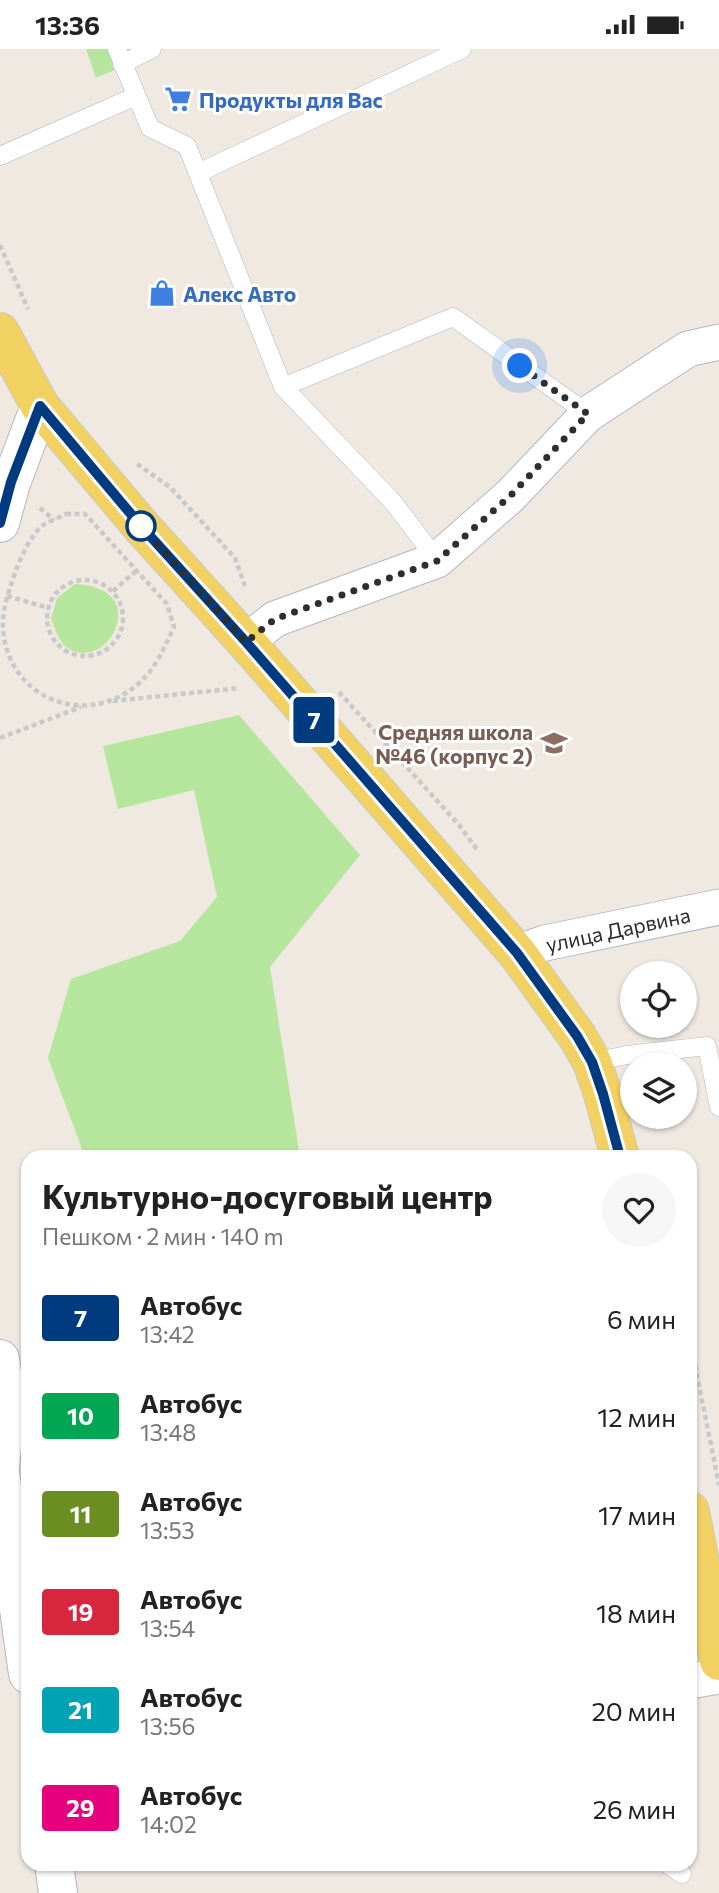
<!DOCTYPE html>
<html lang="ru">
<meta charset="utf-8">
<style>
:root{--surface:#fff;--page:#f6f6f6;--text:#222;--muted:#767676}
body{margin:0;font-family:Commissioner,sans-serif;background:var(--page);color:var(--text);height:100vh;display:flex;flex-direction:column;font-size:26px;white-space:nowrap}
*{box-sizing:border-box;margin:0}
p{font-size:23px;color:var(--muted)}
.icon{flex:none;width:38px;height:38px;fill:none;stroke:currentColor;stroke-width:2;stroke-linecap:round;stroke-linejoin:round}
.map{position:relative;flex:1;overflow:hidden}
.sheet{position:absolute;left:21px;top:1101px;width:676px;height:721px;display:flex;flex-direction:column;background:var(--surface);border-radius:21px;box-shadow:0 2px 5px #0004}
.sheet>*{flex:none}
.badge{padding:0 14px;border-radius:5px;font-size:24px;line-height:46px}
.controls{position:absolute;left:620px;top:912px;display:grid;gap:14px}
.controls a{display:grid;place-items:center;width:77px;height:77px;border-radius:50%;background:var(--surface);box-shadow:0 2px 5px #0004;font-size:35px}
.you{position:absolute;width:35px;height:35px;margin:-18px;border:5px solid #fff;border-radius:50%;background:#1a73e8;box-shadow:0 0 0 10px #1a73e833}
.map>.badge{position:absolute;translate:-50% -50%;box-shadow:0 0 0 4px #fff}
.round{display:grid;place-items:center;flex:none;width:74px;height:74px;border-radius:37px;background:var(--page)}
.head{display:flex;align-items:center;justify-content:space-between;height:119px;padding:0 21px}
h1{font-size:33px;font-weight:700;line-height:52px}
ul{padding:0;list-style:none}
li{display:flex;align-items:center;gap:21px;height:98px;padding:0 21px}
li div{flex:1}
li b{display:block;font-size:26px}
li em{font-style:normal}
li .badge{min-width:77px;font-weight:700;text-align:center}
.status{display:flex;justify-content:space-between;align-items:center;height:49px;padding:0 35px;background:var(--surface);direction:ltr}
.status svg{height:19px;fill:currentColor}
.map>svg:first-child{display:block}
</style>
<div class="status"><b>13:36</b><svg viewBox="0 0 49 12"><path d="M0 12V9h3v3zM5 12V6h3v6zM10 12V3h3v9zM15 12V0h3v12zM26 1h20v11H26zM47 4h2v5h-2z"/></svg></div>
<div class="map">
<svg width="719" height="1844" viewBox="0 0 719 1844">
<rect width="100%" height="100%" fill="#efe9e1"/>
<g fill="#b6e59e">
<path d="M86,0H164L96,29Z"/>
<path d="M75,535C159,539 102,633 63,595C58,589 54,577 51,570L57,549Z"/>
<path d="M239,666L360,806L270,918L300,1108H85L48,1009L71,930L180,892L217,848L194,741L118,760L103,697Z"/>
</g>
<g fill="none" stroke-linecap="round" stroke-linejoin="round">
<defs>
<g id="service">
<path d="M117,0L150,79L187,97L283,338L393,453L437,511"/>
<path d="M122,15L152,0"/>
<path d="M0,107L136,47"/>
<path d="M198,124L462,0"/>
<path d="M283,338L453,268L588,365"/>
<path d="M592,1013L627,1006L707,997L719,1058"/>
<path d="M667,1815L682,1825"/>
</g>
<g id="minor">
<path d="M246,593L275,570L437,511L510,447L588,365L688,300L719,293"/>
<path d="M517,904L545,894L719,858"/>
<path d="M690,1632L719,1627"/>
</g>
<g id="secondary">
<path d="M0,474L11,434L40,357"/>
<path d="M0,1310L6,1353L0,1419"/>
<path d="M0,1423L28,1625"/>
<path d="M54,1815L58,1844"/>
</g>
<g id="primary">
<path d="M0,283L40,357L141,477L246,593L517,904L577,987L592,1013L603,1045L620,1108"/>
<path d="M690,1462L719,1612"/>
</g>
</defs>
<use href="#service" stroke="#b4b7c1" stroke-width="19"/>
<use href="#minor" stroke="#b4b7c1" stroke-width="37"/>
<use href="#secondary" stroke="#b4b7c1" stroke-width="40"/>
<use href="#primary" stroke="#c9c9c9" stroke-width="40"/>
<g stroke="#c9c9c9" stroke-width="4.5" stroke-dasharray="5 3.5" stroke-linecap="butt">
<path d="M0,196L28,260"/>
<path d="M137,415L170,438L235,509L245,537"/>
<path d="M40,459L54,471"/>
<path d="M66,465H85L167,555L174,578C164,599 155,621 137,636C84,680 8,649 3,580C2,565 7,547 12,533C17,516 29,488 42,477C49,472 59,469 66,465Z"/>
<circle cx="85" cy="569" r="38"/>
<path d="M113,542L136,522"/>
<path d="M7,547L49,559"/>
<path d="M339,643L459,776L478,802"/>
<path d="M113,652L239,639"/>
<path d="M0,689L81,658"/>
<path d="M690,1291L719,1436"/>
</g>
<use href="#service" stroke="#fff" stroke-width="18"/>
<use href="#minor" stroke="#fff" stroke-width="35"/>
<use href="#secondary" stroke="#fff" stroke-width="38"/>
<use href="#primary" stroke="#f2d163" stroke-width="38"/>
</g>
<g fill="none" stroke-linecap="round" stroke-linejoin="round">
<defs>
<path id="line" d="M0,474L11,433L40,357L141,477L246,593L517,904L577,987L592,1013L603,1045L620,1108"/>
</defs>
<use href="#line" stroke="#fff" stroke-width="16"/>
<use href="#line" stroke="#003b80" stroke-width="10"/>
<path stroke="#2e2e2e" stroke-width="7" stroke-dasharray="0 12.6" d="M141,477L246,593L275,570L437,512L510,447L588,365L520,317"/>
</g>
<defs>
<symbol id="supermarket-bare" viewBox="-9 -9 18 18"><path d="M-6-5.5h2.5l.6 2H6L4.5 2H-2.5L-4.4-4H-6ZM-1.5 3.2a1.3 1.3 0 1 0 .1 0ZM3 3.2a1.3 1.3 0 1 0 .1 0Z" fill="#3f7fe0" stroke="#fff" stroke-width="2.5" paint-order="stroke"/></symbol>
<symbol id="shop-bare" viewBox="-9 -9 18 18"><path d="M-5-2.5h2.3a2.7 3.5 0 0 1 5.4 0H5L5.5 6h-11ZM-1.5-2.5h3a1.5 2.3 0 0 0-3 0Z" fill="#3f7fe0" stroke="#fff" stroke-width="2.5" paint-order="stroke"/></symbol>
<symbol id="school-bare" viewBox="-9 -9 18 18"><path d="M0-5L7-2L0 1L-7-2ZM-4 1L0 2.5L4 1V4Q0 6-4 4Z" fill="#8d6e63" stroke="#fff" stroke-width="2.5" paint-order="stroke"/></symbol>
</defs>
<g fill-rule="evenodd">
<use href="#supermarket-bare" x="159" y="31" width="38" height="38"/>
<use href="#shop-bare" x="143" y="225" width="38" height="38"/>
<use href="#school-bare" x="535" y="675" width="38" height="38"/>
</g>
<circle fill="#fff" stroke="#003b80" stroke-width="3.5" cx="141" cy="477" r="14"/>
<g text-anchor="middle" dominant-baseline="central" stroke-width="6" stroke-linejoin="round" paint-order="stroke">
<g font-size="21" font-weight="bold" fill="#366cbe" stroke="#fff" text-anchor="start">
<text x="199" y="50">Продукты для Вас</text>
<text x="183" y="244">Алекс Авто</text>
</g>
<g font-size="21" font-weight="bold" fill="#785e54" stroke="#fff" text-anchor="end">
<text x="533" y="682">Средняя школа<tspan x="533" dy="24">№46 (корпус 2)</tspan></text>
</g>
<g font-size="21" fill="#2e2e2e" stroke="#fff">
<text transform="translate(618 880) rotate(-12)">улица Дарвина</text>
</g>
</g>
</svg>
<div class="controls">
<a><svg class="icon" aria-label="locate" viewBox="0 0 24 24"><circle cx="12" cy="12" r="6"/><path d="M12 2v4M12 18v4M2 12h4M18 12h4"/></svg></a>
<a><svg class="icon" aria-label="layers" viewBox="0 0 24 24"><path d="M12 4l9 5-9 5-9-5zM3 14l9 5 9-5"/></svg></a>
</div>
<div class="you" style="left:520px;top:317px"></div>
<b class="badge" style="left:314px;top:671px;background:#003b80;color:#fff">7</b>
<section class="sheet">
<div class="head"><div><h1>Культурно-досуговый центр</h1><p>Пешком · 2 мин · 140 m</p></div><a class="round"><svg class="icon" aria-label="heart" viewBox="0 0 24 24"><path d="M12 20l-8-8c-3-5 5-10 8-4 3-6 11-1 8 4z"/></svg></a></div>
<ul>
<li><span class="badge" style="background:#003b80;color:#fff">7</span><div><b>Автобус</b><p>13:42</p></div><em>6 мин</em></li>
<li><span class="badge" style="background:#00a651;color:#fff">10</span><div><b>Автобус</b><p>13:48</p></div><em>12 мин</em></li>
<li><span class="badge" style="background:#6b8e23;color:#fff">11</span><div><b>Автобус</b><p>13:53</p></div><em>17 мин</em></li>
<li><span class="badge" style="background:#d7263d;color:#fff">19</span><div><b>Автобус</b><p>13:54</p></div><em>18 мин</em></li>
<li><span class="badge" style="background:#00a3b4;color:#fff">21</span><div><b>Автобус</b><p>13:56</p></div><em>20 мин</em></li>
<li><span class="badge" style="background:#e6007e;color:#fff">29</span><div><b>Автобус</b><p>14:02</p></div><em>26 мин</em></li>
</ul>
</section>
</div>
